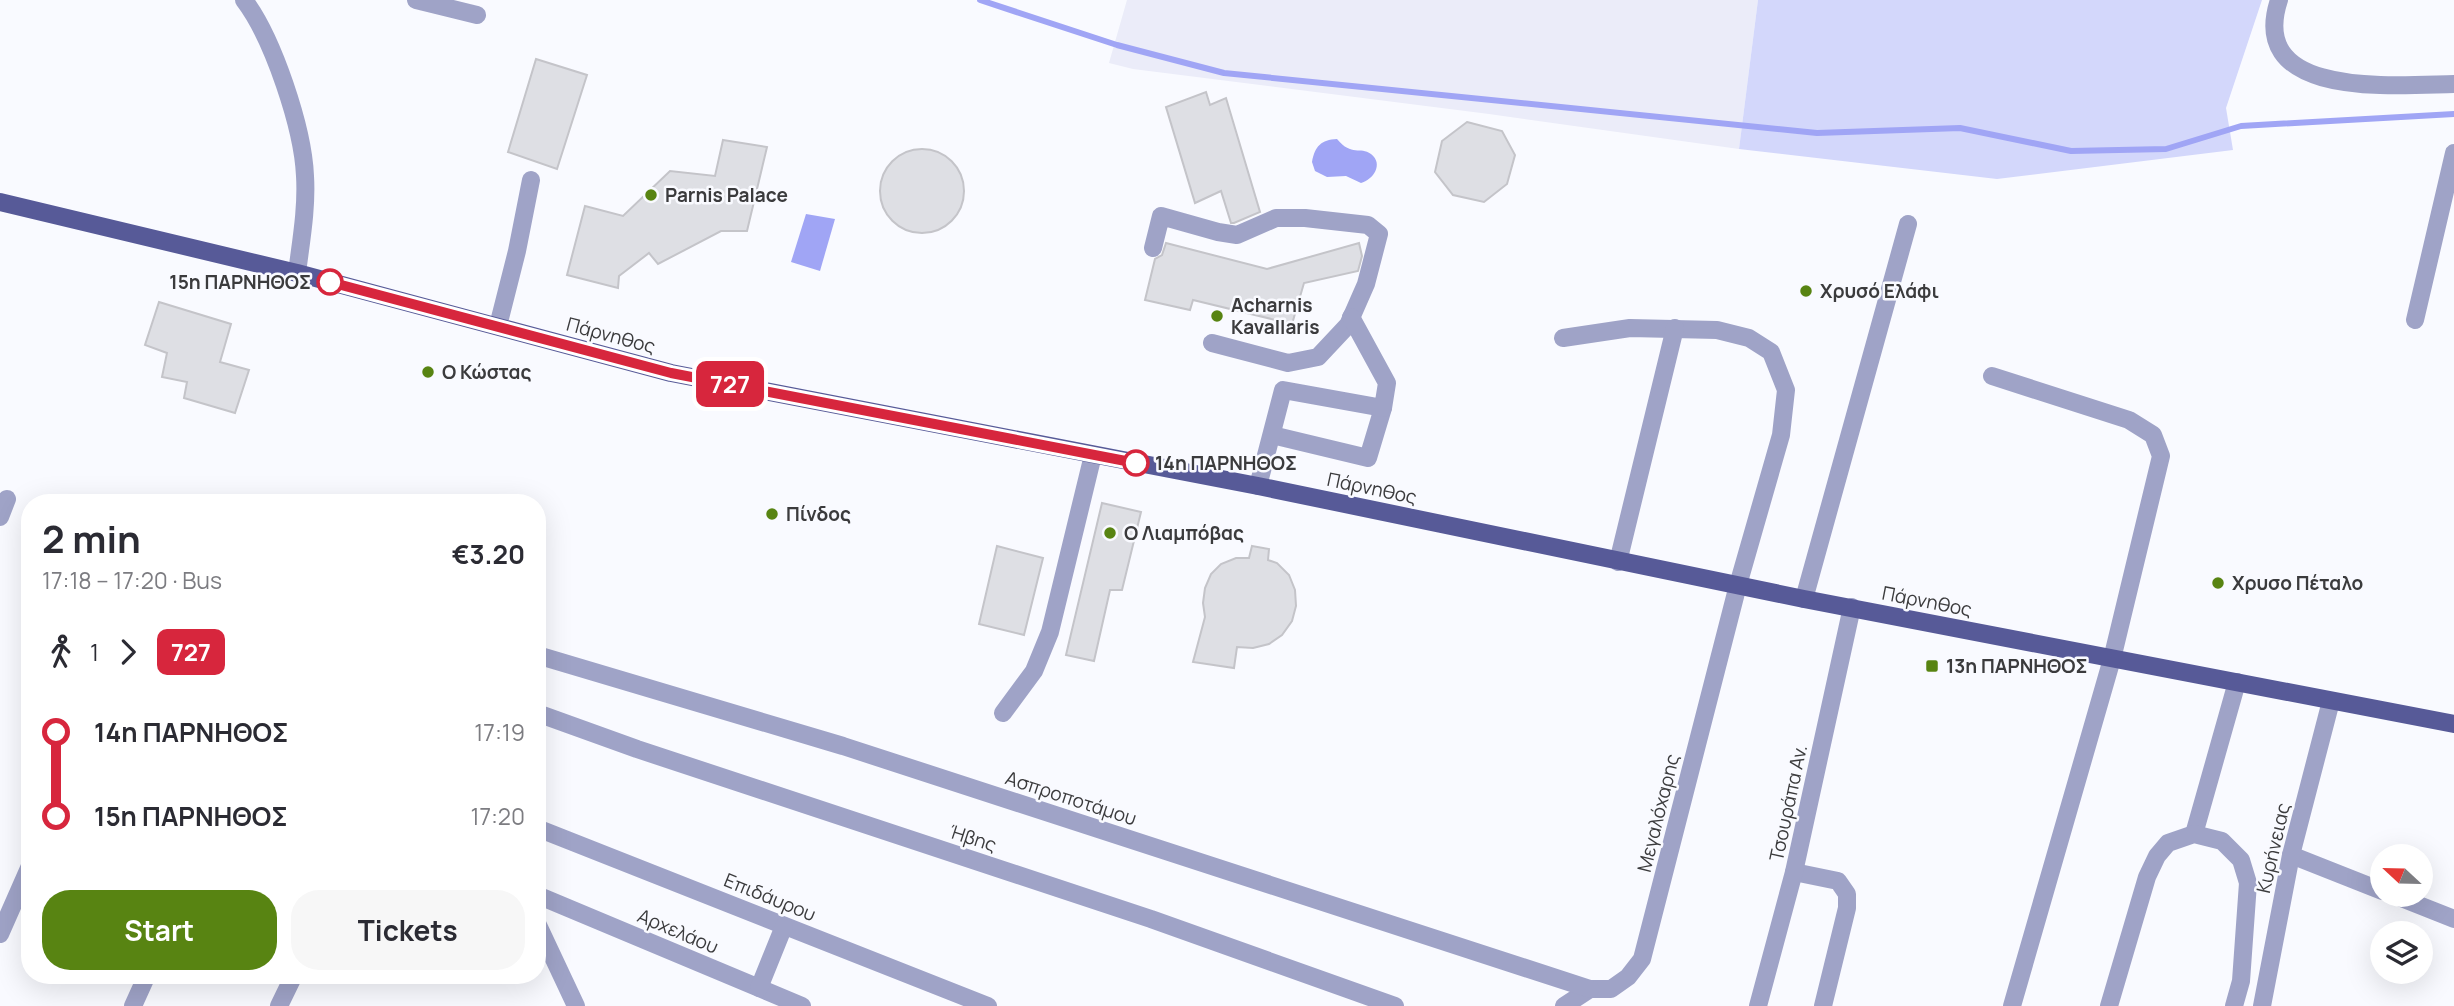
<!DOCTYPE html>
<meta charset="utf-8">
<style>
:root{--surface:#fff;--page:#f7f7f7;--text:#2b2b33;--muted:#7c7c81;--accent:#588412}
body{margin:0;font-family:Manrope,sans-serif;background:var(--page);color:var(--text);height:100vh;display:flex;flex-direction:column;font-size:26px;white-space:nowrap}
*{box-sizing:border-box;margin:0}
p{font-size:23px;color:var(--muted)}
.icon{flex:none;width:38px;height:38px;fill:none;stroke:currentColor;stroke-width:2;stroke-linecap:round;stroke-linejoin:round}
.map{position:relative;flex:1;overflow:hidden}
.panel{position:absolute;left:21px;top:494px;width:525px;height:490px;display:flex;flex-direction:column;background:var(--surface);border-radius:28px;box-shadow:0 7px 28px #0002}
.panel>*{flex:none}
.badge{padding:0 14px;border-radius:10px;font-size:24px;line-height:46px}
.needle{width:46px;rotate:292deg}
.controls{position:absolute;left:2370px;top:844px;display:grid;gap:14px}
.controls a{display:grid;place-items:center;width:63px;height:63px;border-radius:50%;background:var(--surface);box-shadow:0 7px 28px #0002;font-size:35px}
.map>.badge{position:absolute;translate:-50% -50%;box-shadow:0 0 0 4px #fff}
.legs{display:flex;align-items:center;gap:10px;height:77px;padding:0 21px;font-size:23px}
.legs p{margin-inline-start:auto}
.head{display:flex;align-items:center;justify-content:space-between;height:119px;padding:0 21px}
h1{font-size:38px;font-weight:700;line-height:52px}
.cta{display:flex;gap:14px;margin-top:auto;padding:14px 21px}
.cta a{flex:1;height:80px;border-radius:28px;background:var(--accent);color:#fff;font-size:28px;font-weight:700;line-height:80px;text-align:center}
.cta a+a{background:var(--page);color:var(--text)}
ul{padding:0 21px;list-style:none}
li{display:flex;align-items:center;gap:24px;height:84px;font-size:26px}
li i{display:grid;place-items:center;width:10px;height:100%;margin:0 9px;background:currentColor}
li i::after{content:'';width:18px;height:18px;margin:-9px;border:5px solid;border-radius:50%;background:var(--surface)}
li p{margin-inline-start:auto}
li:first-child i{background:linear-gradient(#0000 50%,currentColor 0)}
li:last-child i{background:linear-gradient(currentColor 50%,#0000 0)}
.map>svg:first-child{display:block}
</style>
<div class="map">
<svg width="2454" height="1006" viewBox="0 0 2454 1006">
<rect width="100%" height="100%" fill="#f9faff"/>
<path fill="#ebecf9" d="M1127,0H1758L1739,149L1489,114L1133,69L1109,63Z"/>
<path fill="#d3d7fb" d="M1758,0H2262L2226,108L2233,150L1997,179L1739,149Z"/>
<g fill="#a0a5f5">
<path d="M1337,139C1352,157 1360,146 1371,154C1384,164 1373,180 1361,183L1346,176L1327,177L1315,171L1312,162C1315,146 1321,140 1337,139Z"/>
<path d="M806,214L835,219L820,271L791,262Z"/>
</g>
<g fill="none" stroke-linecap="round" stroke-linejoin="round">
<path stroke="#a0a5f5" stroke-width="6" d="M980,0L1117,45L1224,73L1817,133L1960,128L2071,151L2166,149L2241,126L2454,114"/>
</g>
<g fill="#dedfe4" stroke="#c4c4c9" stroke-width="2">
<path d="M536,59L587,75L557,169L508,152Z"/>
<path d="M1206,92L1210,105L1226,98L1260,212L1234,223H1231L1221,191L1195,203L1166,107Z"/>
<path d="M1467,122L1502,131L1515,155L1507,184L1484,202L1453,195L1435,172L1442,141Z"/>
<path d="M723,140L767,147L747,231H721L658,264L649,253L619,276L618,288L567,275L585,206L623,216L670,171L715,176Z"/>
<circle cx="922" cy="191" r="42"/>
<path d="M1166,243L1267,269L1359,243L1362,256L1358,271L1304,283L1292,324L1193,300L1190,310L1145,300L1155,259L1162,255Z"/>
<path d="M159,302L231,324L220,362L249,370L235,413L184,398L187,382L162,377L167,353L145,345Z"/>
<path d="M1102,503L1141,512L1122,590H1110L1094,661L1066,655Z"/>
<path d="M997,546L1043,558L1024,635L979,624Z"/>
<path d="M1252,546L1269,549L1268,560L1277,563L1289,575L1295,590L1296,606L1292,621L1282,635L1269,644L1253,648L1237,647L1234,668L1193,662L1205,617L1203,603L1205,588L1211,574L1221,564L1236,558H1249Z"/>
</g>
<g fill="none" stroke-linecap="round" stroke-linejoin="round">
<g stroke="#9fa3c7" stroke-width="18">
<path d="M244,0C273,38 303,128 305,176C307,208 301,241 297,273"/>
<path d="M416,0L477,15"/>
<path d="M2279,0C2246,100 2397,85 2454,84"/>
<path d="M1153,248L1161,216L1218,232L1237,235L1276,218H1305L1368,225L1379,234L1366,284L1348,325L1318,357L1288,363L1212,343"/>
<path d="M2415,320L2454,153"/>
<path d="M498,326L517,251L531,180"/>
<path d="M1563,338L1630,328L1717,330L1749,338L1771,352L1786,390L1781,435L1738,585L1642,959L1628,977L1611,989H1590L1564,1006"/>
<path d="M1992,376L2129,420L2153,435L2161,456L2112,659L2012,1006"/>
<path d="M1272,435L1368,458L1383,408"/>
<path d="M1258,486L1283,390L1383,408L1387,383L1351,317"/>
<path d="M0,517L7,499"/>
<path d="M1618,562L1675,328"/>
<path d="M1804,599L1908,224"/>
<path d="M537,655L843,746L1590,989"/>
<path d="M537,713L637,749L1151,919L1395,1006"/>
<path d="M1003,713L1034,671L1050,632L1093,455"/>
<path d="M537,828L988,1006"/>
<path d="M2194,834L2237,682"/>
<path d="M2291,855L2382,891"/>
<path d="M1794,872L1838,881L1847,894V908L1823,1006"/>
<path d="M2391,894L2454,919"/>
<path d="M537,895L802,1006"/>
<path d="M537,923L576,1006"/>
<path d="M0,934L30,866"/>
<path d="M759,988L784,926"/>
<path d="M133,1006L147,975"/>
<path d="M279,1006L294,975"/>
<path d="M1758,1006L1794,872L1852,607"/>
<path d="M2109,1006L2147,877L2157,856L2168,843L2194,834L2222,841L2241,860L2248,883L2241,981L2234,1006"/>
<path d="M2262,1006L2291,855L2331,701"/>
</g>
<path stroke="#575a98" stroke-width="18" d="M0,202L297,273L671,373L1258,486L1804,599L2454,724"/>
</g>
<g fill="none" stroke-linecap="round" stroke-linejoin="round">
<defs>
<path id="line-1" d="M330,282L671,373L1136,463"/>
</defs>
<use href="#line-1" stroke="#fff" stroke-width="16"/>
<use href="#line-1" stroke="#d7263d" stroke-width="10"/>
</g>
<g fill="#588412" stroke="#f9faff" stroke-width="2.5">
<circle cx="651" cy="195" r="7"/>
<circle cx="1806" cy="291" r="7"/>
<circle cx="1217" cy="316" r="7"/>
<circle cx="428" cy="372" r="7"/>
<circle cx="772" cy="514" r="7"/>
<circle cx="1110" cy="533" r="7"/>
<circle cx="2218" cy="583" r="7"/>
<rect x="1925" y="659" width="14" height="14" rx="3.5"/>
</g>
<g fill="#fff" stroke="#d7263d" stroke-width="3.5">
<circle cx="330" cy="282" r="12"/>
<circle cx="1136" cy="463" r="12"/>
</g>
<g text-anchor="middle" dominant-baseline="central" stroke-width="5" stroke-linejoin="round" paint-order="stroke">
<g font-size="19" font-weight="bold" fill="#3b3b3d" stroke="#f9faff" text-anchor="start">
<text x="665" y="195">Parnis Palace</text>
<text x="1820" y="291">Χρυσό Ελάφι</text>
<text x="1231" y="305">Acharnis<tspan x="1231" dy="22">Kavallaris</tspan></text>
<text x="442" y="372">Ο Κώστας</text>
<text x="786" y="514">Πίνδος</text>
<text x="1124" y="533">Ο Λιαμπόβας</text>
<text x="2232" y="583">Χρυσο Πέταλο</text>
<text x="1946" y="666">13η ΠΑΡΝΗΘΟΣ</text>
</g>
<g font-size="19" font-weight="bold" fill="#3b3b3d" stroke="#f9faff" text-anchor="end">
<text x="311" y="282">15η ΠΑΡΝΗΘΟΣ</text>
<text x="1155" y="463" text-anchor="start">14η ΠΑΡΝΗΘΟΣ</text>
</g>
<g font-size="19" fill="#3b3b3d" stroke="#f9faff">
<text transform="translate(611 335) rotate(15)">Πάρνηθος</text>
<text transform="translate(1372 488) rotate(12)">Πάρνηθος</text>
<text transform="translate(1927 601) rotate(11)">Πάρνηθος</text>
<text transform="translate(1071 798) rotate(18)">Ασπροποτάμου</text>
<text transform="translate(1788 803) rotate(-78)">Τσουράπα Αν.</text>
<text transform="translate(1658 813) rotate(-76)">Μεγαλόχαρης</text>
<text transform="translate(973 838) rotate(18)">Ήβης</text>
<text transform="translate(2273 848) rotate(-77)">Κυρήνειας</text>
<text transform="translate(770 897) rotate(22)">Επιδάυρου</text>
<text transform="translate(678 931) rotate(23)">Αρχελάου</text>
</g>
</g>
</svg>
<div class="controls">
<a><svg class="needle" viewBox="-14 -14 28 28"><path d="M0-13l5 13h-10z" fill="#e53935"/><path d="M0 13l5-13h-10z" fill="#7c7c81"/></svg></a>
<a><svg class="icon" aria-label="layers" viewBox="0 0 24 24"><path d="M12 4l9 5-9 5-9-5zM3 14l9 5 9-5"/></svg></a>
</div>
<b class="badge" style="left:730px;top:384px;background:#d7263d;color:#fff">727</b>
<section class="panel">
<div class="head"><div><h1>2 min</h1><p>17:18 – 17:20 · Bus</p></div><b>€3.20</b></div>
<div class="legs"><svg class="icon" aria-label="walk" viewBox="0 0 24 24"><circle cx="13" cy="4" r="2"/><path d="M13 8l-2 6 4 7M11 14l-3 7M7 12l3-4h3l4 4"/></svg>1<svg class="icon" aria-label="forward" viewBox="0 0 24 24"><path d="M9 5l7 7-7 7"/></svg><b class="badge" style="background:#d7263d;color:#fff">727</b></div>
<ul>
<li><i style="color:#d7263d"></i><b>14η ΠΑΡΝΗΘΟΣ</b><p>17:19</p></li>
<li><i style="color:#d7263d"></i><b>15η ΠΑΡΝΗΘΟΣ</b><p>17:20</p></li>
</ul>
<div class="cta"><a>Start</a><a>Tickets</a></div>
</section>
</div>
